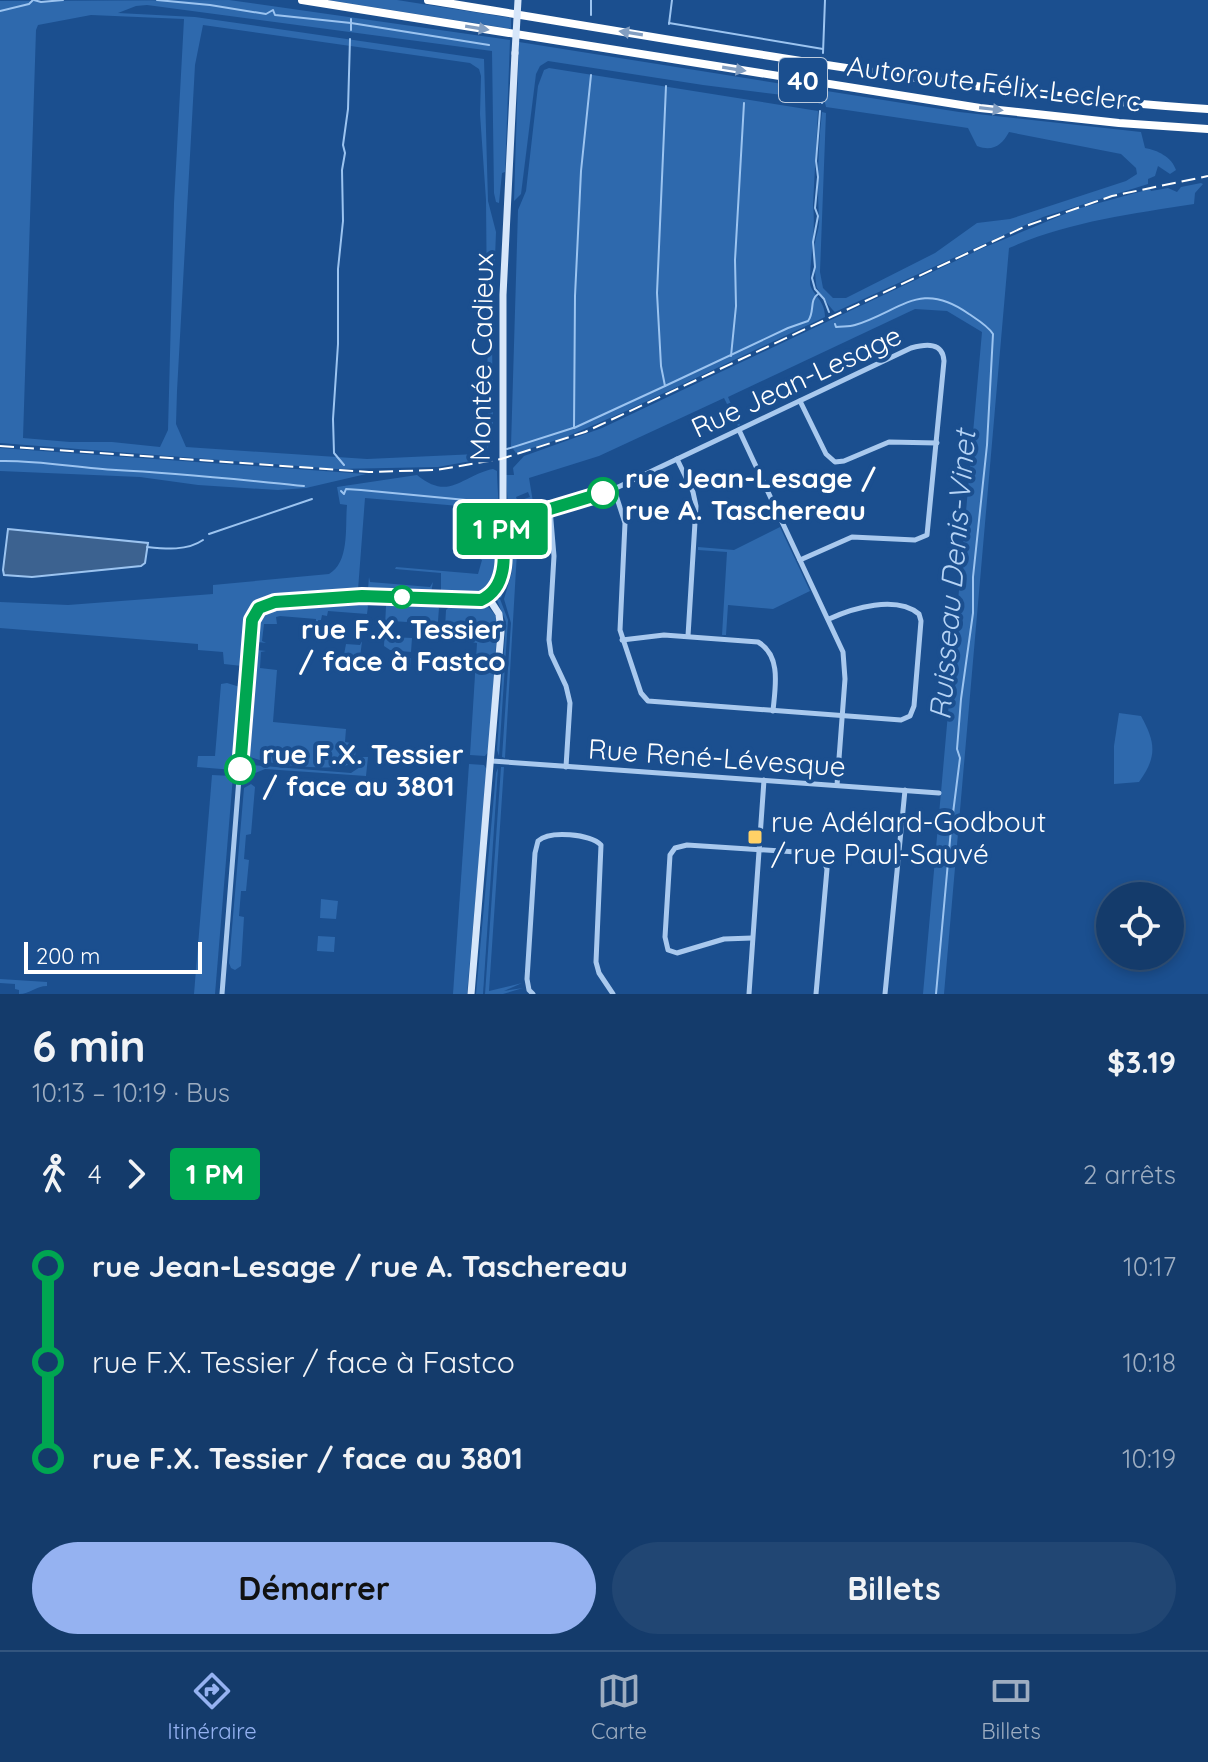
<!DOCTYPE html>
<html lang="fr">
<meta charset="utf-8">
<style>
:root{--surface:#143b6b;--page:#214673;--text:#f1f3f6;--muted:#9dadc1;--line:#33557e;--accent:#95b2f1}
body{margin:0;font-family:Quicksand,sans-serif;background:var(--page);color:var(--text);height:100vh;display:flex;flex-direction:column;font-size:30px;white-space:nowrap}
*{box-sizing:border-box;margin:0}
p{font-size:26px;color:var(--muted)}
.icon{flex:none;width:44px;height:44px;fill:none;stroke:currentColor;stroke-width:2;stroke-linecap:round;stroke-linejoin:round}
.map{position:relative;height:994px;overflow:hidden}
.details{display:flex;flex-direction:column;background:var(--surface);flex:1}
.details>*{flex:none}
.badge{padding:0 16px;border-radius:6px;font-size:28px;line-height:52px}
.buttons{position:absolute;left:1096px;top:882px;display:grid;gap:16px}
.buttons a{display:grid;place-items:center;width:88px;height:88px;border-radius:50%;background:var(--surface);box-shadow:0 4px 12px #0003,0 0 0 2px var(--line);font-size:40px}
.scale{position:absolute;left:24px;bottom:20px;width:178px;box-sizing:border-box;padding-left:8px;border:4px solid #fff;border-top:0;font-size:22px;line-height:28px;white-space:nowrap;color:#fff;-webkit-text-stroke:6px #1b4f8f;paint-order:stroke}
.map>.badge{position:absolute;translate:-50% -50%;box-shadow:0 0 0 4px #fff}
.legs{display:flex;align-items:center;gap:12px;height:88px;padding:0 32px;font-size:26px}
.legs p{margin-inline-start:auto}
.head{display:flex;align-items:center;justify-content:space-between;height:136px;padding:0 32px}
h1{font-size:44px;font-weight:700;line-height:60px}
.primary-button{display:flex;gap:16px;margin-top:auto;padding:16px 32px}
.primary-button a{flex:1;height:92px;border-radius:48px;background:var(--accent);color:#111;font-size:32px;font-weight:700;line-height:92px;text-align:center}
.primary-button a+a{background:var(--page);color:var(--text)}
ul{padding:0 32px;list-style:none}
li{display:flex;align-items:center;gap:28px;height:96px;font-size:30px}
li i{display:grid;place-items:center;width:12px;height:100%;margin:0 10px;background:currentColor}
li i::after{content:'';width:20px;height:20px;margin:-10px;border:6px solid;border-radius:50%;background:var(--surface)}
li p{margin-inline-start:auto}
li:first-child i{background:linear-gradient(#0000 50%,currentColor 0)}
li:last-child i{background:linear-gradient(currentColor 50%,#0000 0)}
.tabs{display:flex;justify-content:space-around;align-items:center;height:112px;border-top:2px solid var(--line);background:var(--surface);font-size:22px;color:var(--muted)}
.tabs a{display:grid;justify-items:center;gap:4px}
.tabs .active{color:var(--accent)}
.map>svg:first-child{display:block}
</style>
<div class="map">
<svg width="1208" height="994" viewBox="0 0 1208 994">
<rect width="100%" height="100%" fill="#1b4f8f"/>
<g fill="#2e69ad" fill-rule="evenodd">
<path d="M229,0L510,40L505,172L502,173L499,203L496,202L494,193L492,51L147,5L136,6L118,13L195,17L484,59L488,201L496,232L492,339L493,425L487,452L482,459L438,467L337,469L0,443V1ZM91,15L184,19L174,203L168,430L160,447L112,442H70L23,438L36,30L38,25ZM203,25L470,63L479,69L481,76L480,114L486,200L488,413L486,441L482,452L477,454L367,459L186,447L176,424L177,391L195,65Z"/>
<path d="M328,0H397L511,18V29Z"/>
<path d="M519,42L959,112L1141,132L1145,148C1157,150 1172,157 1176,170L1170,174L1158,166L1155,176L1148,179V184L1043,217L835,312C831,309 819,292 817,288C815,283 814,249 815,243C816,235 820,227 819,219C817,183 818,148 822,112L826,113L820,272L823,288L833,298H846L935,253L977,223L1010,219L1126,181L1137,174L1136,168L1121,154L1009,132C1002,145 993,152 977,146L968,128L826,107L823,94H820V104L807,98L703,85L548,61L540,66L536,74L521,194L514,201Z"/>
<path d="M549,68L818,111L813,205C816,230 810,256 810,282C810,294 825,298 825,317L626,411L566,437L516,453L511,446L518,210L526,191L538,86L544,70Z"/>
<path d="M1201,183L1203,184L1195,193L1194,204C1130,214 1068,222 1009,248L944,994H923L982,332L947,311L915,309L728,397L740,425L738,426L724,398L599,456L529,478L534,508L526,509L524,499L530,497L528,492L516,497L521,510L508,508L506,475H514L513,468L524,456L602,428L983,248L1077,209L1150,189L1151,191L1168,188L1177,192L1181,187Z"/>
<path d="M0,448L366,474L306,488L278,490L198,485L140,477L0,471Z"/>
<path d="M493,469L497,471C497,497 508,580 484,592C473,598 455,594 441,594V573L395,569L396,567L478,574L482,560L480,559L483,508L365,498L358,590L266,596C239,608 244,641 242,666L224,664L223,652L198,650V644L0,628V602L68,605L213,594V585L329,574C350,562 345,526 347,505L340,504L337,487L417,475C450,502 462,475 493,469Z"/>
<path d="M516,519L518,535L505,758L502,757L511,623L504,599L512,572L513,520Z"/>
<path d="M510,521V571L501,598L497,596L507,575V527Z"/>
<path d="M780,527L810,591L773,609L728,605L726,635H722L727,552L698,550V547L734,550Z"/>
<path d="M369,577L370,582L430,587L433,582L431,593L368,589Z"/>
<path d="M496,598L500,599L508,620L499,756L497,750L506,622Z"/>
<path d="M364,601L368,606L367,614L328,611L327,616L322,615L321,620H318L317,635L324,638L315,637L316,619L280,616L276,617L277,624H264L262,641L266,643L258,642L255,638L258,616L267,609Z"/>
<path d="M389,601L436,605L439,608L438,621L435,629L433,624L393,621L391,637L412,638L411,652L390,650L384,646L386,606Z"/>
<path d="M486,604L496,616L497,630L489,751L485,756L470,755L477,643L471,642L473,628L448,626L446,630L445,628L446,610L450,606Z"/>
<path d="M362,641L360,658L343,660L346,644L360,645Z"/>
<path d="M257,650L266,651L261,652L260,668L277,670L273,722L346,729L345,742L357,744L355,756L348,765C327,771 268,765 248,756L254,654Z"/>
<path d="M392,657L411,658L410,671L391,669Z"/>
<path d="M227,683L240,687L233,770L197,767L198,756H215L221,684Z"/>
<path d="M1119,713L1141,716C1156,743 1157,757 1139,782L1114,784V746Z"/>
<path d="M361,757H368L366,776L265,769L250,775L245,772L246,768L251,765L351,773L360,767Z"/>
<path d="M469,764L484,765L487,770L467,994H453Z"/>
<path d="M501,767H504L489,991L522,983L504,991L523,988L503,994H485Z"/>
<path d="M498,768L483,994H476L496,773Z"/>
<path d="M212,775L233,776L215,994H194Z"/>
<path d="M251,784L255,787L251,834L246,835L244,859L249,860L246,891H241L239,916L244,917L241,966L235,970L231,968L229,963L244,788Z"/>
<path d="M321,899L338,901L336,919L320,918Z"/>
<path d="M318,936L335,937L334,952L317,951Z"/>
<path d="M0,979L47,982V986C36,986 30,994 19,994V990L15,989V984L0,983Z"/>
</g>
<path fill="#3c6290" stroke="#9cc4f0" stroke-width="2" d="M8,529L148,543L145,563L141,566L32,577L4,575L3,570Z"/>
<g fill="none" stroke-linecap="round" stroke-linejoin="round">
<g stroke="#9cc4f0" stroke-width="2">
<path d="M34,0L41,2L63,0"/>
<path d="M157,0L210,5L266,14L273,10L275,15L351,23L489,45"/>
<path d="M591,0V15"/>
<path d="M0,11L29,4L33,0"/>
<path d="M669,23L823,49"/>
<path d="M669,24L672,0"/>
<path d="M351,30V19"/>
<path d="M823,53L825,0"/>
<path d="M591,75L581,171L575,296L574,428L665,386L661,366L657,293L666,86"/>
<path d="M822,103V94"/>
<path d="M820,111L816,161L818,177L815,208L818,216L813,242L815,267L812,278L815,289L824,299L829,312"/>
<path d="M835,324L836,327C842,326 849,327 855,325C901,311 920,279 969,314C978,320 988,326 993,334L987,445L973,577V613L961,699L957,749L960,758L951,829L936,994"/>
<path d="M731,356L736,306L735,260L744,103"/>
<path d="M665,386L788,328L808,321C815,312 809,300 818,294"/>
<path d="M507,449L573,428"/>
<path d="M0,461C38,460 78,468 116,470C180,473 242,480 304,486"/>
<path d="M344,465L334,453L333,419L338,344V269L343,221L342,170L345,153L343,145L348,109L350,39"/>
<path d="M341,491L344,494L346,489L361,490L487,502"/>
<path d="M209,534L312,499"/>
<path d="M147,547C166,549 187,551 203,540"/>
</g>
<g stroke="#a9c9ee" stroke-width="5">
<path d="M800,401L826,454L835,462L844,461L889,442L937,443"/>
<path d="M739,430L843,652L845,679L837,785"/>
<path d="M677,459L693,492L696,506L688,636"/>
<path d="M614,489L625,523L620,630L641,693L648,701L901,720L910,716L914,706L921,621L919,614C896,595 853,608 829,619"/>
<path d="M550,509L554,556L549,640L551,654L566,686L570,703L566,767"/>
<path d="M502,516L550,509L614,489L911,348C926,344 943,342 944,361L927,535L915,540L852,537L800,560"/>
<path d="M622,640L664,635L758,642C782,656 775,688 773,711"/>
<path d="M492,761L939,793"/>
<path d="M752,938L724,939L677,953L668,950L665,937L670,855L675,848L687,845L812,853L822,857L827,869L816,994"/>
<path d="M222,994L251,626C253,610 261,605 275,602L375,595L471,602L488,597"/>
<path d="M533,994L529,990L527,979L535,853L538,841C550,830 590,834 601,845L596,962L599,973L613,994"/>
<path d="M749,994L764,780"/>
<path d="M885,994L905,790"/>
</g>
<path stroke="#d6e6fa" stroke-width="7" d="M471,994L501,632L499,614L488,597L500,584L503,570V295L515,53"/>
<g stroke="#fff" stroke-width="8">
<path d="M302,0L980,108L1119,123L1208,129"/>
<path d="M428,0C687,41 946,92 1208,109"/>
</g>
<path stroke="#fff" stroke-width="2" stroke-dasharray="14 6" stroke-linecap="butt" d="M0,446L369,472L436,470L501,459L585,432L1026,226L1112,196L1208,176"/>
<path stroke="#d6e6fa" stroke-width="7" d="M515,53L518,0"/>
</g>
<defs><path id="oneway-solid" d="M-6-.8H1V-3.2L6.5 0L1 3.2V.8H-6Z" transform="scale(2)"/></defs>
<g fill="#829ec1">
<use href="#oneway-solid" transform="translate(477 28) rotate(9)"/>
<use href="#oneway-solid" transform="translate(631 33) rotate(-171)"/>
<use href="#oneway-solid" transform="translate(734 69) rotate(9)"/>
<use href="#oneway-solid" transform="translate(991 109) rotate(7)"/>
</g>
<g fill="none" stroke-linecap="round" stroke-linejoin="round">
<defs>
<path id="line-1" d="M240,769L252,620L259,608L275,602L362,596L481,600C512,586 503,544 502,516L550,509L603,493"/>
</defs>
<use href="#line-1" stroke="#fff" stroke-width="18"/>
<use href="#line-1" stroke="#00a651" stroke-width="12"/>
</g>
<g fill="#fff" stroke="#00a651" stroke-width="4">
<circle cx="603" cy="493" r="14"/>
<circle cx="402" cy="597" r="10"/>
<circle cx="240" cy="769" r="14"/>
</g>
<rect fill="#ffd166" stroke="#1b4f8f" stroke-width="3" x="747" y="829" width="16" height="16" rx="4"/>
<g text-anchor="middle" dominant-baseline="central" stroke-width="8" stroke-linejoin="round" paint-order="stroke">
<rect fill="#1b4f8f" stroke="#bbcadd" stroke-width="2" x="779" y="58" width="48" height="44" rx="6"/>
<g font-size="26" font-weight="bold" fill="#fff">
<text x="803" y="80">40</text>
</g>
<g font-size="28" fill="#fff" stroke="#1b4f8f">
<text transform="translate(994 83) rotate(7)">Autoroute Félix-Leclerc</text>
<text transform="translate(481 357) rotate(-89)">Montée Cadieux</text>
<text transform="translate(796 381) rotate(-25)">Rue Jean-Lesage</text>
<text transform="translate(717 757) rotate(4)">Rue René-Lévesque</text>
</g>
<g font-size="28" font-weight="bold" fill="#fff" stroke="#1b4f8f" text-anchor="start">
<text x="625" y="477">rue Jean-Lesage /<tspan x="625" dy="32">rue A. Taschereau</tspan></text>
<text x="402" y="628" text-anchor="middle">rue F.X. Tessier<tspan x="402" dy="32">/ face à Fastco</tspan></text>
<text x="262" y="753">rue F.X. Tessier<tspan x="262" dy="32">/ face au 3801</tspan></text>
</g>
<g font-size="28" fill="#fff" stroke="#1b4f8f" text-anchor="start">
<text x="771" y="821">rue Adélard-Godbout<tspan x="771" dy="32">/ rue Paul-Sauvé</tspan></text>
</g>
<g font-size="30" font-style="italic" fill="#b5d3f5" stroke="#1b4f8f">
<text transform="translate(952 575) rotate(-85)">Ruisseau Denis-Vinet</text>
</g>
</g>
</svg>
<div class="buttons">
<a><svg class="icon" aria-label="locate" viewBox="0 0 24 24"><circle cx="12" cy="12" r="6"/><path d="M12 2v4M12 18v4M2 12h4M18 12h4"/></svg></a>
</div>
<div class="scale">200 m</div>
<b class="badge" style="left:502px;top:529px;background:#00a651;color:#fff">1 PM</b>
</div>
<section class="details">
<div class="head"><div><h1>6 min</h1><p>10:13 – 10:19 · Bus</p></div><b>$3.19</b></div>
<div class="legs"><svg class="icon" aria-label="walk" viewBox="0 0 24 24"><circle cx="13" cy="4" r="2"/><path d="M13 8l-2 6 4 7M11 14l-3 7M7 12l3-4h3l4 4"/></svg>4<svg class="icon" aria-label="forward" viewBox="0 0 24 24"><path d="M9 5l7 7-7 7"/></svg><b class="badge" style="background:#00a651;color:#fff">1 PM</b><p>2 arrêts</p></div>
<ul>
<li><i style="color:#00a651"></i><b>rue Jean-Lesage / rue A. Taschereau</b><p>10:17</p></li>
<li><i style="color:#00a651"></i><span>rue F.X. Tessier / face à Fastco</span><p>10:18</p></li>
<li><i style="color:#00a651"></i><b>rue F.X. Tessier / face au 3801</b><p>10:19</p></li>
</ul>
<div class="primary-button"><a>Démarrer</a><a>Billets</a></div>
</section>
<nav class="tabs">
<a class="active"><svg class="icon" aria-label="directions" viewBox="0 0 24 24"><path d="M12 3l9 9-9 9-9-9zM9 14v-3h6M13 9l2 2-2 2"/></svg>Itinéraire</a>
<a><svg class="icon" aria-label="map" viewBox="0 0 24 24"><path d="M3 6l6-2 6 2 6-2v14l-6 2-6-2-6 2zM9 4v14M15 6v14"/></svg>Carte</a>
<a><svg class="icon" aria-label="tickets" viewBox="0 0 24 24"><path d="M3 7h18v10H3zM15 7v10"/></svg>Billets</a>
</nav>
